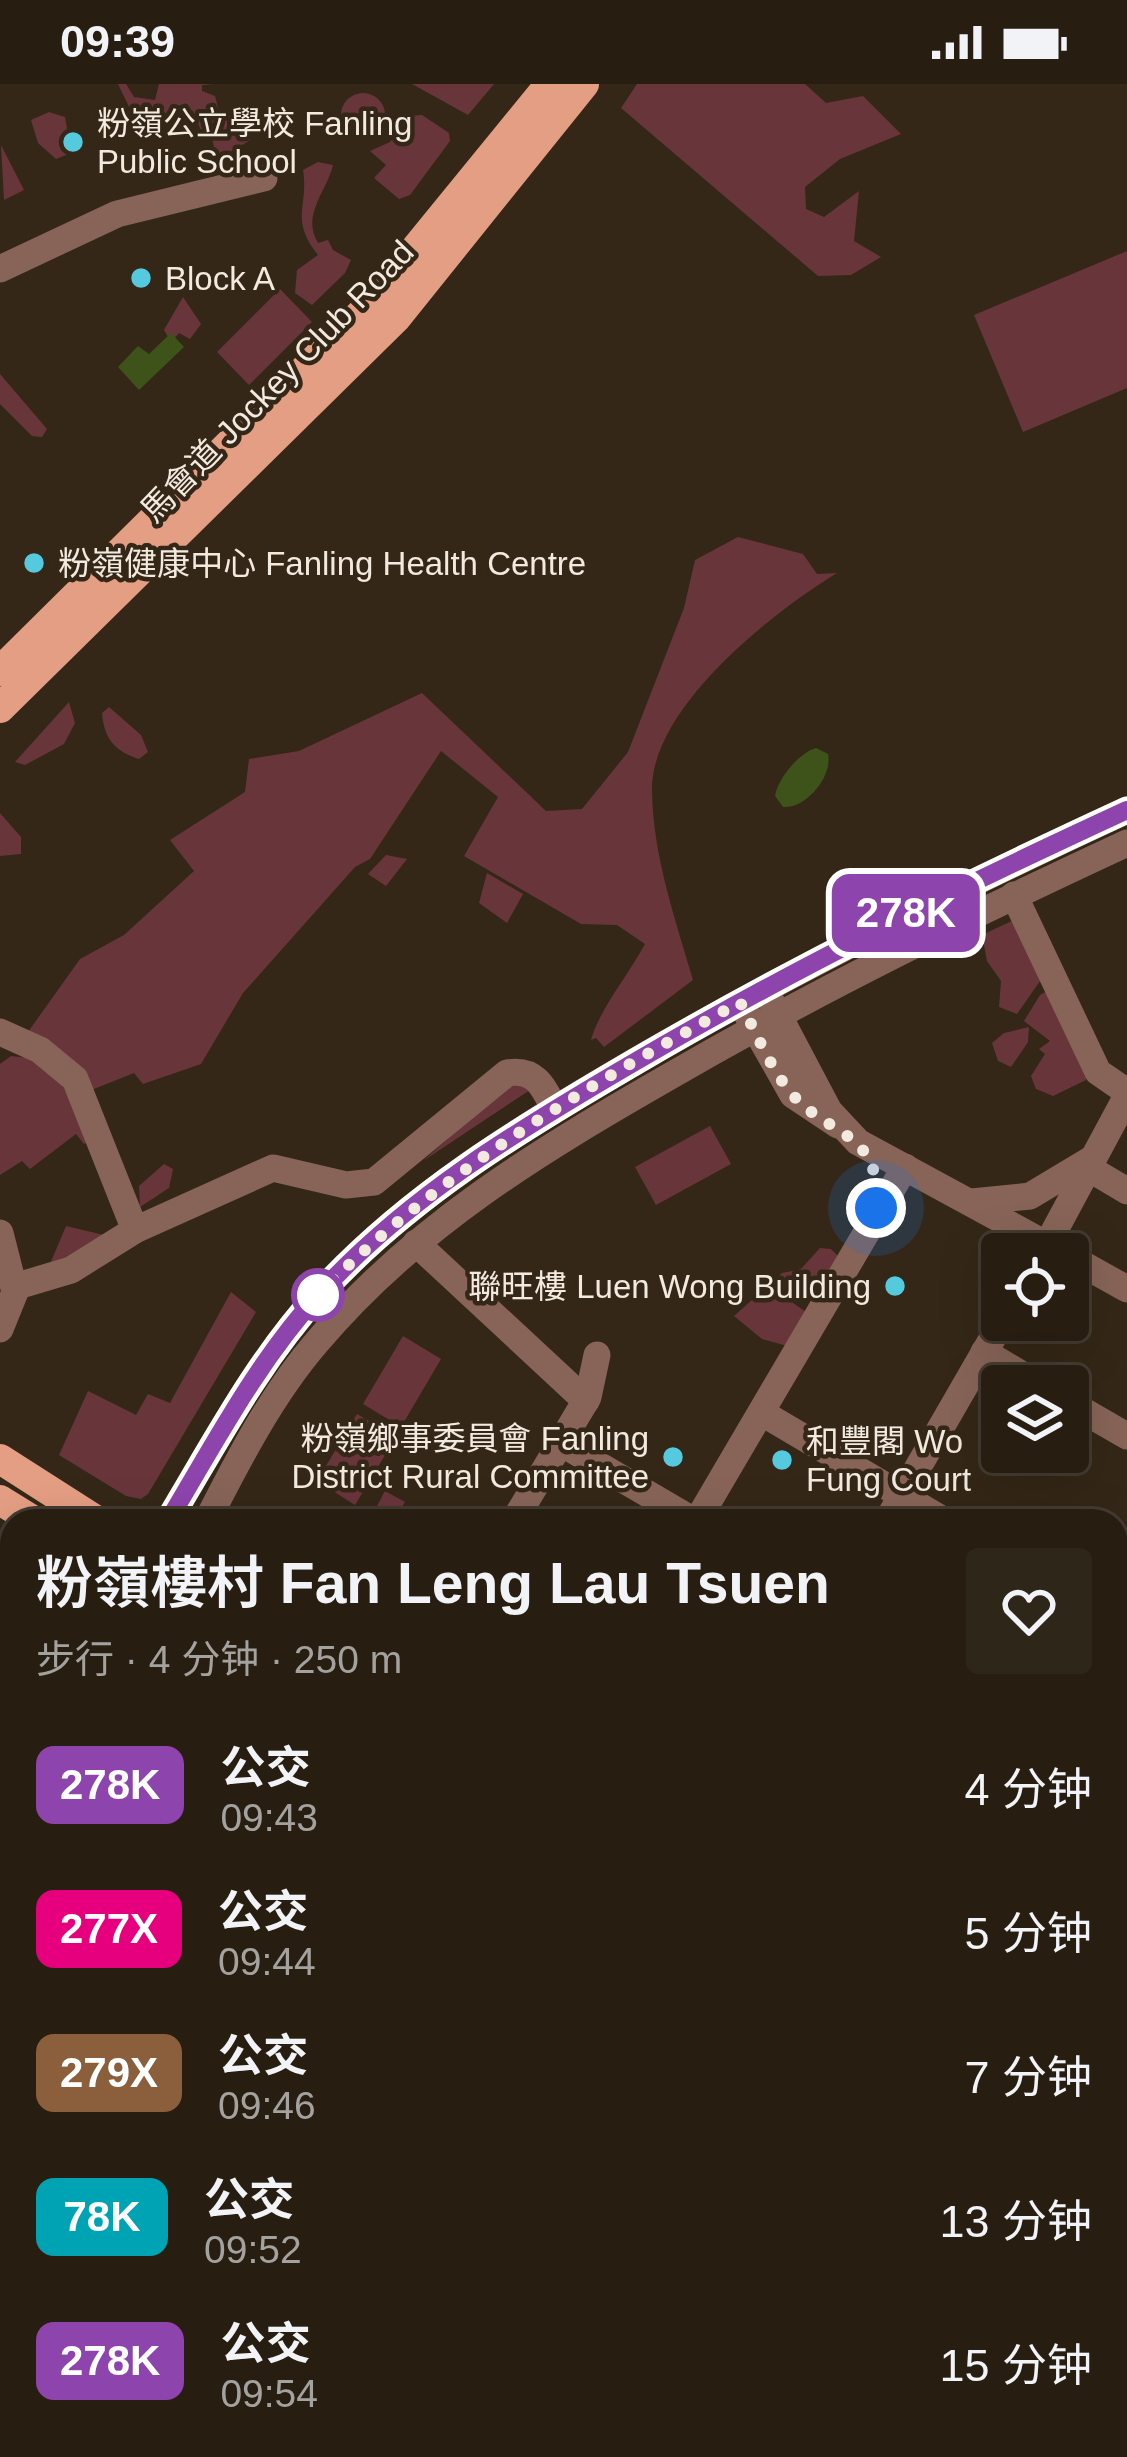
<!DOCTYPE html>
<html lang="zh">
<meta charset="utf-8">
<style>
:root{--surface:#271d11;--page:#2f261a;--text:#f1f3f6;--muted:#a4a29f;--line:#433b31}
body{margin:0;font-family:Arial,"Noto Sans SC",sans-serif;background:var(--page);color:var(--text);height:100vh;display:flex;flex-direction:column;font-size:45px;white-space:nowrap}
*{box-sizing:border-box;margin:0}
p{font-size:39px;color:var(--muted)}
.icon{flex:none;width:66px;height:66px;fill:none;stroke:currentColor;stroke-width:2;stroke-linecap:round;stroke-linejoin:round}
.map{position:relative;flex:1;overflow:hidden}
.drawer{position:absolute;left:0px;top:1425px;width:1128px;height:948px;display:flex;flex-direction:column;background:var(--surface);border-radius:36px 36px 0 0;box-shadow:0 12px 48px #0002,0 0 0 3px var(--line)}
.drawer>*{flex:none}
.badge{padding:0 24px;border-radius:18px;font-size:42px;line-height:78px}
.buttons{position:absolute;left:981px;top:1149px;display:grid;gap:24px}
.buttons a{display:grid;place-items:center;width:108px;height:108px;border-radius:12px;background:var(--surface);box-shadow:0 12px 48px #0002,0 0 0 3px var(--line);font-size:60px}
.you{position:absolute;width:60px;height:60px;margin:-30px;border:9px solid #fff;border-radius:50%;background:#1a73e8;box-shadow:0 0 0 18px #1a73e833}
.map>.badge{position:absolute;translate:-50% -50%;box-shadow:0 0 0 6px #fff}
.round{display:grid;place-items:center;flex:none;width:126px;height:126px;border-radius:12px;background:var(--page)}
.overview{display:flex;align-items:center;justify-content:space-between;height:204px;padding:0 36px}
h1{font-size:57px;font-weight:600;line-height:90px}
ul{padding:0;list-style:none}
li{display:flex;align-items:center;gap:36px;height:144px;padding:0 36px}
li div{flex:1}
li b{display:block;font-size:45px}
li em{font-style:normal}
li .badge{min-width:132px;font-weight:700;text-align:center}
.status{display:flex;justify-content:space-between;align-items:center;height:84px;padding:0 60px;background:var(--surface);direction:ltr}
.status svg{height:33px;fill:currentColor}
.map>svg:first-child{display:block}
</style>
<div class="status"><b>09:39</b><svg viewBox="0 0 49 12"><path d="M0 12V9h3v3zM5 12V6h3v6zM10 12V3h3v9zM15 12V0h3v12zM26 1h20v11H26zM47 4h2v5h-2z"/></svg></div>
<div class="map">
<svg width="1127" height="2373" viewBox="0 0 1127 2373">
<rect width="100%" height="100%" fill="#342717"/>
<g fill="#68353b">
<path d="M118,0H126L134,13L155,16L159,0H214L202,1V7L215,12L219,28L247,33L254,42L250,56L217,77L210,45L202,49L193,27L180,24L164,36L144,30L134,33Z"/>
<path d="M412,0H494L468,31Z"/>
<path d="M637,0H805L826,19L863,12L901,50L840,75L805,103L806,125L824,133L859,107L854,157L881,173L851,191L818,192L621,24Z"/>
<circle cx="363" cy="31" r="22"/>
<path d="M49,28L65,33L71,69L56,75L38,59L31,36Z"/>
<path d="M422,31L449,49L450,57L410,111L399,115L374,94L386,81L370,67L390,58L410,32Z"/>
<path d="M1,61L24,106L4,116Z"/>
<path d="M318,78L333,81C327,107 301,131 318,159L328,156L333,166L351,176L345,189L312,221L295,209L297,186L318,171C289,134 309,124 303,86Z"/>
<path d="M1127,167V304L1023,348L974,231Z"/>
<path d="M280,205L312,238L249,301L217,268Z"/>
<path d="M183,213L201,240L190,255L179,249L171,258L164,246Z"/>
<path d="M0,290L47,345L42,353L32,352L0,320Z"/>
<path d="M738,453L803,470L817,490L837,489C773,528 650,624 652,707C653,772 675,834 693,896L604,963L596,954L591,956C599,926 629,890 645,860L617,841L581,840L464,772L498,713L441,667L370,775L355,783L243,909L201,980L143,1000L134,989L89,1007L28,948L80,875L124,851L194,787L170,756L245,708L249,675L299,667L422,609L546,727L582,725L628,668L684,524L695,476Z"/>
<path d="M69,618L75,639L64,660L25,681L15,678Z"/>
<path d="M109,623L141,651L148,668L139,675C114,667 104,654 102,629Z"/>
<path d="M0,729L21,753V770L0,772Z"/>
<path d="M386,771L407,775L386,802L368,790Z"/>
<path d="M487,789L523,810L507,839L479,819Z"/>
<path d="M1018,834L1045,890L1017,930L999,923L1001,897L987,877L982,851Z"/>
<path d="M1052,904L1091,984L1086,996L1053,1012L1036,1005L1031,992L1045,970L1039,965L1050,957L1024,937L1040,911Z"/>
<path d="M1029,943L1028,958L1011,983L998,977L992,959L1004,949Z"/>
<path d="M11,972L49,976L92,1056L84,1060L76,1050L30,1085L22,1077L0,1091V980Z"/>
<path d="M521,1001L530,1006L423,1077L507,1003Z"/>
<path d="M710,1042L731,1080L656,1121L635,1083Z"/>
<path d="M164,1080L173,1085L169,1104L140,1123L139,1102Z"/>
<path d="M66,1142L104,1151L101,1160L50,1180Z"/>
<path d="M820,1164L831,1165L845,1179L830,1202L806,1203L792,1211L793,1219L809,1230L791,1263L762,1255L734,1232L782,1189L801,1185Z"/>
<path d="M231,1208L256,1228L148,1410L141,1415L126,1412L59,1371L88,1307L136,1331L148,1310L170,1319Z"/>
<path d="M403,1252L441,1275L401,1343L363,1320Z"/>
<path d="M357,1330L396,1353L355,1421L317,1397Z"/>
<path d="M385,1407L405,1418L394,1437H369Z"/>
<path d="M0,1486L12,1493V1560L0,1553Z"/>
<path d="M0,1617L12,1621V1665L0,1669Z"/>
<path d="M1116,1908L1127,1915V1997L1116,1991Z"/>
</g>
<g fill="#3e5319">
<path d="M171,249L184,263L139,306L118,283L138,262L149,270Z"/>
<path d="M816,664L828,670C833,692 806,725 783,723L775,712C778,694 799,669 816,664Z"/>
</g>
<g fill="none" stroke-linecap="round" stroke-linejoin="round">
<g stroke="#876457" stroke-width="27">
<path d="M0,185L117,130L264,94"/>
<path d="M1014,811L1098,988L1127,1008"/>
<path d="M772,919L829,1027L858,1058L1064,1170"/>
<path d="M747,930L793,1011L838,1041"/>
<path d="M0,948L40,966L75,995L135,1146"/>
<path d="M1090,1085L1127,1107"/>
<path d="M972,1118L1030,1112L1090,1076"/>
<path d="M0,1149L15,1208L0,1245"/>
<path d="M416,1159L586,1317"/>
<path d="M1042,1170L1127,1012"/>
<path d="M1068,1172L1127,1205"/>
<path d="M14,1203L71,1186L135,1146L273,1084L346,1101L374,1098L507,989C535,984 543,1002 554,1024"/>
<path d="M984,1268L1041,1302"/>
<path d="M1068,1318L1127,1352"/>
<path d="M764,1330L945,1437"/>
<path d="M561,1359L694,1437"/>
<path d="M168,1437C215,1359 257,1278 319,1210C410,1110 525,1042 641,974C799,883 961,803 1127,726"/>
<path d="M207,1437C238,1376 272,1310 317,1258C416,1141 541,1066 672,991C820,905 972,831 1127,759"/>
<path d="M514,1437L588,1313L597,1271"/>
<path d="M697,1437L905,1083"/>
<path d="M887,1437L1003,1236"/>
<path d="M1116,1564L1127,1546"/>
<path d="M0,1707L12,1711"/>
<path d="M0,1773L12,1751"/>
<path d="M1116,1870L1127,1877"/>
<path d="M0,1939L12,1946"/>
<path d="M0,2219L12,2198"/>
<path d="M282,2361L302,2373"/>
<path d="M696,2361L716,2373"/>
<path d="M1114,2361L1127,2368"/>
<path d="M152,2373L159,2361"/>
<path d="M350,2373L367,2361"/>
<path d="M633,2373L640,2361"/>
<path d="M877,2373L885,2361"/>
</g>
<g stroke="#e49e83" stroke-width="30">
<path d="M0,587L368,223L550,0"/>
<path d="M0,624L396,234L584,0"/>
<path d="M0,1375L97,1437"/>
<path d="M0,1416L34,1437"/>
<path d="M1116,2022L1127,2029"/>
<path d="M1116,2063L1127,2069"/>
</g>
</g>
<g fill="none" stroke-linecap="round" stroke-linejoin="round">
<defs>
<path id="line" d="M168,1437C215,1359 257,1278 319,1210C408,1112 520,1045 633,979C793,885 958,804 1127,726"/>
</defs>
<use href="#line" stroke="#fff" stroke-width="27"/>
<use href="#line" stroke="#8e44ad" stroke-width="18"/>
<path stroke="#f2e9df" stroke-width="12" stroke-dasharray="0 21.6" d="M318,1211C441,1086 588,1002 740,918C756,948 770,984 792,1010C829,1053 883,1047 876,1124"/>
</g>
<g fill="#55cadf" stroke="#342717" stroke-width="4.5">
<circle cx="73" cy="58" r="12"/>
<circle cx="141" cy="194" r="12"/>
<circle cx="34" cy="479" r="12"/>
<circle cx="895" cy="1202" r="12"/>
<circle cx="673" cy="1373" r="12"/>
<circle cx="782" cy="1376" r="12"/>
</g>
<circle fill="#fff" stroke="#8e44ad" stroke-width="6" cx="318" cy="1211" r="24"/>
<g text-anchor="middle" dominant-baseline="central" stroke-width="9" stroke-linejoin="round" paint-order="stroke">
<g font-size="33" fill="#f2e9df" stroke="#342717" text-anchor="start">
<text x="97" y="39">粉嶺公立學校 Fanling<tspan x="97" dy="38">Public School</tspan></text>
<text x="165" y="194">Block A</text>
<text x="58" y="479">粉嶺健康中心 Fanling Health Centre</text>
<text x="871" y="1202" text-anchor="end">聯旺樓 Luen Wong Building</text>
<text x="649" y="1354" text-anchor="end">粉嶺鄉事委員會 Fanling<tspan x="649" dy="38">District Rural Committee</tspan></text>
<text x="806" y="1357">和豐閣 Wo<tspan x="806" dy="38">Fung Court</tspan></text>
</g>
<g font-size="33" fill="#f2e9df" stroke="#342717">
<text transform="translate(277 297) rotate(-46)">馬會道 Jockey Club Road</text>
</g>
</g>
</svg>
<div class="buttons">
<a><svg class="icon" aria-label="locate" viewBox="0 0 24 24"><circle cx="12" cy="12" r="6"/><path d="M12 2v4M12 18v4M2 12h4M18 12h4"/></svg></a>
<a><svg class="icon" aria-label="layers" viewBox="0 0 24 24"><path d="M12 4l9 5-9 5-9-5zM3 14l9 5 9-5"/></svg></a>
</div>
<div class="you" style="left:876px;top:1124px"></div>
<b class="badge" style="left:906px;top:829px;background:#8e44ad;color:#fff">278K</b>
<section class="drawer">
<div class="overview"><div><h1>粉嶺樓村 Fan Leng Lau Tsuen</h1><p>步行 · 4 分钟 · 250 m</p></div><a class="round"><svg class="icon" aria-label="heart" viewBox="0 0 24 24"><path d="M12 20l-8-8c-3-5 5-10 8-4 3-6 11-1 8 4z"/></svg></a></div>
<ul>
<li><span class="badge" style="background:#8e44ad;color:#fff">278K</span><div><b>公交</b><p>09:43</p></div><em>4 分钟</em></li>
<li><span class="badge" style="background:#e6007e;color:#fff">277X</span><div><b>公交</b><p>09:44</p></div><em>5 分钟</em></li>
<li><span class="badge" style="background:#8b5e3c;color:#fff">279X</span><div><b>公交</b><p>09:46</p></div><em>7 分钟</em></li>
<li><span class="badge" style="background:#00a3b4;color:#fff">78K</span><div><b>公交</b><p>09:52</p></div><em>13 分钟</em></li>
<li><span class="badge" style="background:#8e44ad;color:#fff">278K</span><div><b>公交</b><p>09:54</p></div><em>15 分钟</em></li>
</ul>
</section>
</div>
